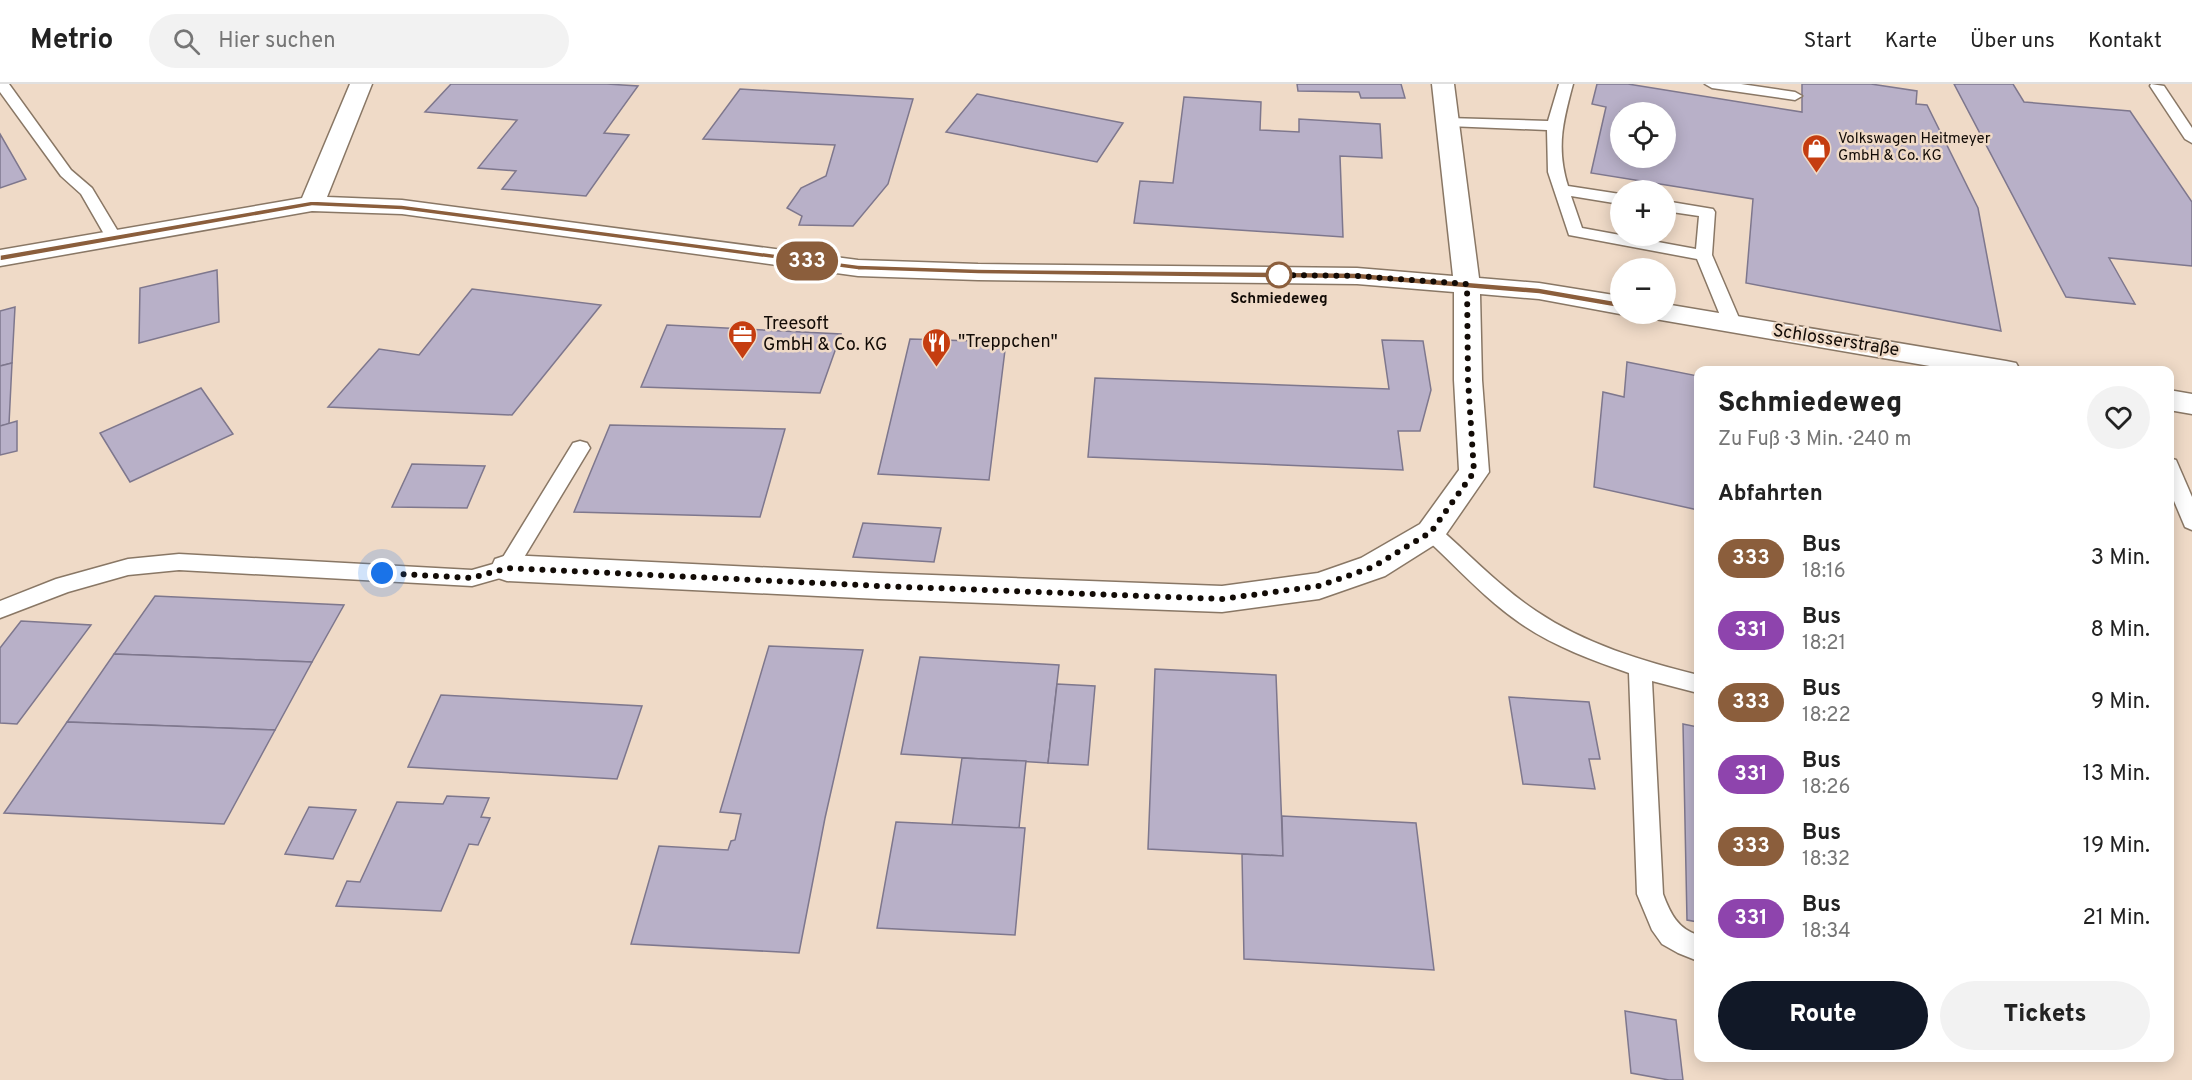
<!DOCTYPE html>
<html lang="de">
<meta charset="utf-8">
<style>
:root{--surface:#fff;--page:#f2f2f2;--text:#222;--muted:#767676;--line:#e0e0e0;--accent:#111827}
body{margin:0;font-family:Overpass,sans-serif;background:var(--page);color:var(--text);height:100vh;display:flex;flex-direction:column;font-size:22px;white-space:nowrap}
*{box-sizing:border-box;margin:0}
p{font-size:20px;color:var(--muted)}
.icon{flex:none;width:33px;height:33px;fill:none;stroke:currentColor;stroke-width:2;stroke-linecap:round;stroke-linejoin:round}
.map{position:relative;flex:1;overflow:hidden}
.drawer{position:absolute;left:1694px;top:282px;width:480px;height:696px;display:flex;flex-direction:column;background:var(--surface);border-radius:12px;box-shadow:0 3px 15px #0003}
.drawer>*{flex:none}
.badge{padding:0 12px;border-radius:20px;font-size:21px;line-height:39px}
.fabs{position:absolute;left:1610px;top:18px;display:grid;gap:12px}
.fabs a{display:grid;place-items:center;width:66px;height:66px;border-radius:50%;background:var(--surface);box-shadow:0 3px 15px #0003;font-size:30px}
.you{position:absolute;width:30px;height:30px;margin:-15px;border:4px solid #fff;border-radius:50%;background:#1a73e8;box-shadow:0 0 0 9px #1a73e833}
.map>.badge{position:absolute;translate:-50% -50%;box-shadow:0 0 0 3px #fff}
h2{padding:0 24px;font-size:22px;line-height:54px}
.round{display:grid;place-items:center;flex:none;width:63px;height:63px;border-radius:32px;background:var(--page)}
.summary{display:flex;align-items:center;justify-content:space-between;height:102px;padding:0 24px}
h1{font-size:28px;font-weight:800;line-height:45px}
.primary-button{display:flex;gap:12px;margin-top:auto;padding:12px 24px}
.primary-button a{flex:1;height:69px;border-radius:36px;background:var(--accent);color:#fff;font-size:24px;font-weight:800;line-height:69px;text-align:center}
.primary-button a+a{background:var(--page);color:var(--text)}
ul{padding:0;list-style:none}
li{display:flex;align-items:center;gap:18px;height:72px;padding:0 24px}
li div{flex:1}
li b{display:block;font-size:22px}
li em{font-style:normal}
li .badge{min-width:66px;font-weight:700;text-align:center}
header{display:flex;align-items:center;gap:36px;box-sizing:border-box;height:84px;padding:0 30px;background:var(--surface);border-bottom:2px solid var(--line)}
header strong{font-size:28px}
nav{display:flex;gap:33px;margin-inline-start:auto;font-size:21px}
.search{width:420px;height:54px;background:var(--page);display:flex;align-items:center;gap:15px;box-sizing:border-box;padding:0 21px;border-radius:33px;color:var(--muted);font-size:22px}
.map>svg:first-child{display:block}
</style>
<header>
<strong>Metrio</strong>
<div class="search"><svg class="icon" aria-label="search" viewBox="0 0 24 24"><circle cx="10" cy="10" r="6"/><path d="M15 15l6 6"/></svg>Hier suchen</div>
<nav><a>Start</a><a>Karte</a><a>Über uns</a><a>Kontakt</a></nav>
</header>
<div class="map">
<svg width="2192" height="996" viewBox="0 0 2192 996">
<rect width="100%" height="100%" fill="#efdac7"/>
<g fill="#b8b0c8" stroke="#7e778d" stroke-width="1.5" fill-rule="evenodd">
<path d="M451,0H607L638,2L604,49L629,51L586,112L502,105L516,87L478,84L517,36L425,28Z"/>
<path d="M1297,0H1401L1405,14H1361L1359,8L1298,7Z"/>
<path d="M1597,0H1628L1802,28V0H1871L1917,7L1916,20L1927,21L1978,124L2001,247L1746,199L1753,115L1591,89L1606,23L1592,20ZM1620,28H1665V74H1620Z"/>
<path d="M1954,0H2013L2024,18L2130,27L2192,118V182L2109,174L2135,220L2066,213Z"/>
<path d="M740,5L913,15L888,100L853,142L799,141L802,132L787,124L801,104L826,92L835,61L703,55Z"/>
<path d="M977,10L1123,39L1097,78L946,48Z"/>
<path d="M1184,13L1261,18L1260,46L1299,48V35L1380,40L1382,74L1340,72L1343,153L1134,139L1140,97L1173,99Z"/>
<path d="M0,50L26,95L0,104Z"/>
<path d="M217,186L219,238L139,259L140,204Z"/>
<path d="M472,205L601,221L512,331L328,323L379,265L419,271Z"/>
<path d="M15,223L12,279L0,282V227Z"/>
<path d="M667,241L841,250L820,309L641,303Z"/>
<path d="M910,255L1006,258L989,396L878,390Z"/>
<path d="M1382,256L1423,257L1431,306L1420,347H1398L1403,386L1088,373L1095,294L1389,305Z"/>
<path d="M1627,278L1698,292V426L1594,403L1603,308L1624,313Z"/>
<path d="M12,279L9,340L0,342V282Z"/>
<path d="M201,304L233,350L130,398L100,349Z"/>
<path d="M17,337V367L0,371V342Z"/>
<path d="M610,341L785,345L760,433L574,428Z"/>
<path d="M412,380L485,382L467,424L392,423Z"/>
<path d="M863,439L941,444L934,478L853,473Z"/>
<path d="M155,512L344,521L312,578L114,570Z"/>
<path d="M21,537L91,541L17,640L0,639V564Z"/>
<path d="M769,562L863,566L825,734L799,869L631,860L659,762L728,766L731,757L735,756L741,730L720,728Z"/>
<path d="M114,570L312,578L275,646L67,638Z"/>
<path d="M920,573L1059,581L1048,679L901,670Z"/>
<path d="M1155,585L1276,591L1283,772L1148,765Z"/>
<path d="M1057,600L1095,602L1088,681L1048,679Z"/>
<path d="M441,611L642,622L617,695L408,683Z"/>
<path d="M1509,613L1589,618L1600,675H1589L1595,705L1523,700Z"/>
<path d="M67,638L275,646L224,740L4,729Z"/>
<path d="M1683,640L1698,643V838L1687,836Z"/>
<path d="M962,674L1026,677L1019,744L952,741Z"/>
<path d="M447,712L489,714L481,733L490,734L478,761L469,760L441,827L336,822L347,797L360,798L397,718L443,720Z"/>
<path d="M309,723L356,726L333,775L285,770Z"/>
<path d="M1282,732L1416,739L1434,886L1244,875L1242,770L1283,772Z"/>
<path d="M896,738L1025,744L1015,851L877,844Z"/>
<path d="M1625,927L1676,936L1683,996H1669L1631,989Z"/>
</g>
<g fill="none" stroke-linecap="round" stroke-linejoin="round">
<defs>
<g id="lane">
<path d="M0,0H9L71,86L92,104L122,154L120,157H108L81,110L61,92L0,8Z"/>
<path d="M1559,0H1573C1563,37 1556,64 1568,102L1620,110V120L1571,112L1582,144L1696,165L1699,132L1665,127V117L1713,125L1715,128L1712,171L1742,241L1739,245H1727L1724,241L1697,175L1569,151L1548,88L1547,46L1448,42L1441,38L1448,34L1548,37Z"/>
<path d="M1705,0H1741L1795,8L1802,12L1795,16L1712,4Z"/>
<path d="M2151,0L2164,2L2192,44V59L2185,55L2150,2Z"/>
<path d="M580,357L587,359L590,364L514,490L472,502L179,486L128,491L68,508L0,534V517L56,495L128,475L179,470L472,486L500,478L573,359Z"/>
<path d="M2169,374L2176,376L2192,413V446L2185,443L2169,405Z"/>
<path d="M1431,440L1438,443C1470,471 1500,503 1536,527C1585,560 1642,577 1698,591V609L1652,597L1663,810C1670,829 1678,845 1698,851V877L1678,869L1662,860L1652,846L1637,810L1629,589C1592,576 1553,562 1520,539C1485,515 1456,482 1424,453L1421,448L1424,443Z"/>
</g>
<g id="street">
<path d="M350,0H372L327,113L402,116L858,176L978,180L1357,184L1453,192L1432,0H1454L1479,194L1539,199L1620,212V230L1539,215L1480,210L1482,296L1489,388L1442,456L1385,492L1319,515L1222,528L879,515L507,497L495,493L491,484L495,475L507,471L879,489L1222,502L1318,489L1361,474L1420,440L1459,386L1454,296V208L1357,200L978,196L858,192L402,130L312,127L0,182V166L302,114Z"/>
<path d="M1665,220L2006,277L2016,279L2020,286H1953L1655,235L1652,230H1665Z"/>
<path d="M2169,306L2192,310V330L2169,326Z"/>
</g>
</defs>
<use href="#lane" stroke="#897765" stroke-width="3"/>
<use href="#street" stroke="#897765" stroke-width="3"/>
<use href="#lane" fill="#fff" fill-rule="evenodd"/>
<use href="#street" fill="#fff" fill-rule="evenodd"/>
</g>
<path fill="#8b5e3c" stroke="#fff" stroke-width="1.5" d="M312,117L402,121L858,181L978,185L1357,189L1539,204L1620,218L1625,221L1620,224L1539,210L1357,195L978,190L858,186L402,126L312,122L0,177V171Z"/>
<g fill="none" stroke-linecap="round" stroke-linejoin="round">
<path stroke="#120b06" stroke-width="6" stroke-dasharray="0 10.8" d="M382,489L472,494L507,484L879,502L1222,515L1319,502L1373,483L1431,448L1474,388L1468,296L1467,200L1357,192L1279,191"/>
</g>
<defs>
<symbol id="shop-pin" viewBox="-11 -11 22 30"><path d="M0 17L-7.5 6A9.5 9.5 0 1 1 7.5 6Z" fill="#c53d10" stroke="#efdac7"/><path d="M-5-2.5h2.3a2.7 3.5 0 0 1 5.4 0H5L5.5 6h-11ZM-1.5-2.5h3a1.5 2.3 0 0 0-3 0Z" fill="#fff"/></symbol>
<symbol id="office-pin" viewBox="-11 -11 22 30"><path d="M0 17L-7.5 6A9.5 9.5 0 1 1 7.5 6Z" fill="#c53d10" stroke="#efdac7"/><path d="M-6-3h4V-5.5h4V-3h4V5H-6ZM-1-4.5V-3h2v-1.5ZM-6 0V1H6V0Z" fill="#fff"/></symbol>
<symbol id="restaurant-pin" viewBox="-11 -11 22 30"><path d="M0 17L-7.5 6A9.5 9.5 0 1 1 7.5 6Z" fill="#c53d10" stroke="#efdac7"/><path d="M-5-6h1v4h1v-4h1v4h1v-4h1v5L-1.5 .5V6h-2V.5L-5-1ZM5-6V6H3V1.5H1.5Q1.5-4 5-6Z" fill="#fff"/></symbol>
</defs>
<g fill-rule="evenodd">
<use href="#shop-pin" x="1800" y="48" width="33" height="45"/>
<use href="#office-pin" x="726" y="234" width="33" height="45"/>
<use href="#restaurant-pin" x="920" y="242" width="33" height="45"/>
</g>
<circle fill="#fff" stroke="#8b5e3c" stroke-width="3" cx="1279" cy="191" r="12"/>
<g text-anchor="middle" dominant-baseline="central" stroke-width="5" stroke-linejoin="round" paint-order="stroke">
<g font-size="15" fill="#120b06" stroke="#efdac7" text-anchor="start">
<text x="1838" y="55">Volkswagen Heitmeyer<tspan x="1838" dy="17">GmbH &amp; Co. KG</tspan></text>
</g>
<g font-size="15" font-weight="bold" fill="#120b06" stroke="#efdac7">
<text x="1279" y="215">Schmiedeweg</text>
</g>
<g font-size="18" fill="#120b06" stroke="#efdac7" text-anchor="start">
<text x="763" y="240">Treesoft<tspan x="763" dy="21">GmbH &amp; Co. KG</tspan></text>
<text x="958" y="258">"Treppchen"</text>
</g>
<g font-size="18" fill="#120b06" stroke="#efdac7">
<text transform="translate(1836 257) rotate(9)">Schlosserstraße</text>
</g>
</g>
</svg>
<div class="fabs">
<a><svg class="icon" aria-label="locate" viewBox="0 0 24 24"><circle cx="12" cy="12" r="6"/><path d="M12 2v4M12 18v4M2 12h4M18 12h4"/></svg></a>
<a>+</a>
<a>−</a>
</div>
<div class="you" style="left:382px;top:489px"></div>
<b class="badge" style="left:807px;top:177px;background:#8b5e3c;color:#fff">333</b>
<section class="drawer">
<div class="summary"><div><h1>Schmiedeweg</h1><p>Zu Fuß · 3 Min. · 240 m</p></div><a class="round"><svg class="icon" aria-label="heart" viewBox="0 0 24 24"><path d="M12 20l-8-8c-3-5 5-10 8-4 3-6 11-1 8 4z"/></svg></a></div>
<h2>Abfahrten</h2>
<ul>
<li><span class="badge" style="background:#8b5e3c;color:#fff">333</span><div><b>Bus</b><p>18:16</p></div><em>3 Min.</em></li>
<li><span class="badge" style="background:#8e44ad;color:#fff">331</span><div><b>Bus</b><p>18:21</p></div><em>8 Min.</em></li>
<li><span class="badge" style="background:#8b5e3c;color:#fff">333</span><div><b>Bus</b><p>18:22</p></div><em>9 Min.</em></li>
<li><span class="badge" style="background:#8e44ad;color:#fff">331</span><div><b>Bus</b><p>18:26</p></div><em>13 Min.</em></li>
<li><span class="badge" style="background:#8b5e3c;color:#fff">333</span><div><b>Bus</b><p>18:32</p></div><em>19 Min.</em></li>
<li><span class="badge" style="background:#8e44ad;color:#fff">331</span><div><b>Bus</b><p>18:34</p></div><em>21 Min.</em></li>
</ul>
<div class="primary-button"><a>Route</a><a>Tickets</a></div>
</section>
</div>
